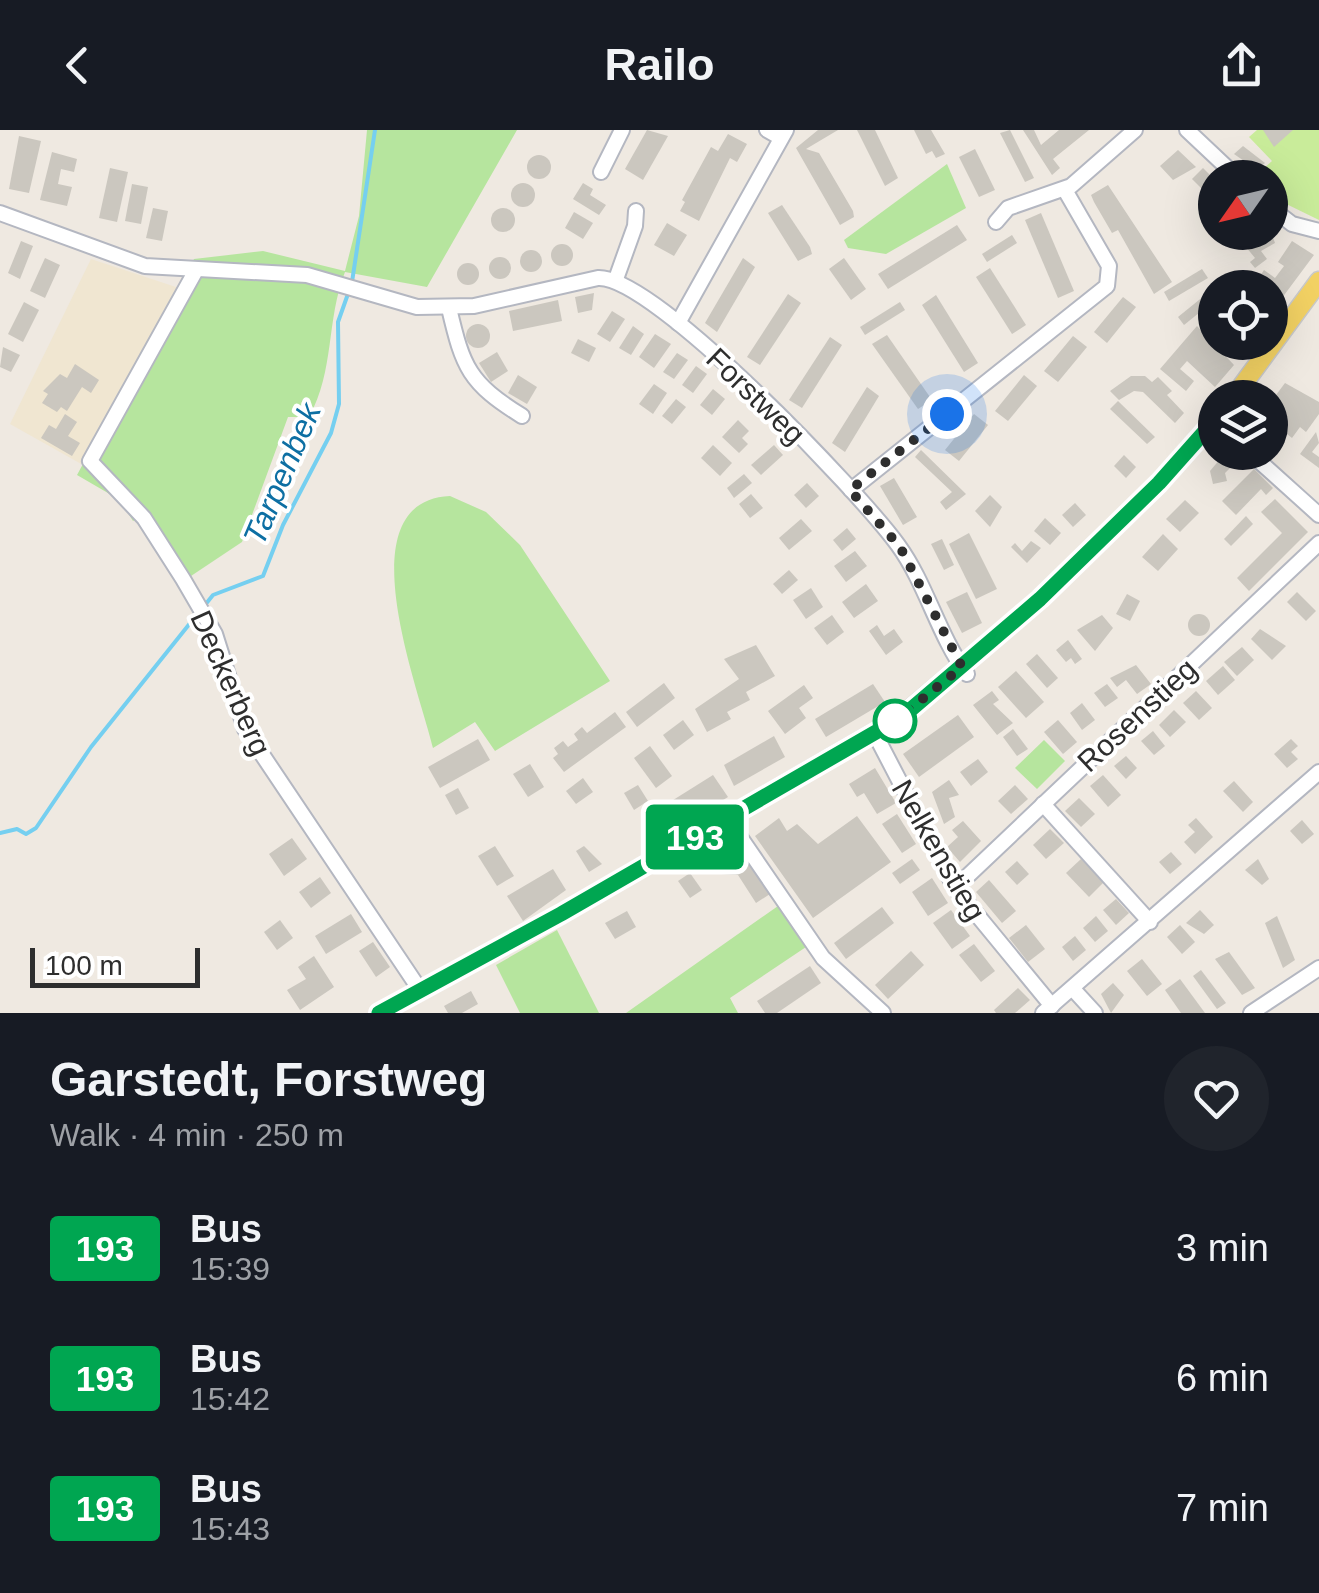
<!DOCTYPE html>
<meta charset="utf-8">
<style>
:root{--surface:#171b24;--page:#20242c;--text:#f1f3f6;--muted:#9ea1a6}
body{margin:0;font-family:Arial,sans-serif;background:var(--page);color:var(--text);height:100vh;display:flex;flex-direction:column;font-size:38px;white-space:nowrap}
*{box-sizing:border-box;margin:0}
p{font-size:32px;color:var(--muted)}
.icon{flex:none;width:55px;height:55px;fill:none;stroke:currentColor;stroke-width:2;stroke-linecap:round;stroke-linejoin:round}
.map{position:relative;height:883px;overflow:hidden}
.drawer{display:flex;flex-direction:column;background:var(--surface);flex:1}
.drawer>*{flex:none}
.badge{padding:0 20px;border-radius:8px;font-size:35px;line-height:65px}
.needle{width:65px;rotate:236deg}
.controls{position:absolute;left:1198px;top:30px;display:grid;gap:20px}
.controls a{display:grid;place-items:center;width:90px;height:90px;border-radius:50%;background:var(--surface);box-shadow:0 10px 40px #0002;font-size:50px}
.scale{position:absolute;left:30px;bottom:25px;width:170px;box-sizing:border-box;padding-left:10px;border:5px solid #2e2e2e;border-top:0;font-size:28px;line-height:35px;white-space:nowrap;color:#2e2e2e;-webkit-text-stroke:8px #fff;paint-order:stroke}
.you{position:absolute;width:50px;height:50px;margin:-25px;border:8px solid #fff;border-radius:50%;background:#1a73e8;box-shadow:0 0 0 15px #1a73e833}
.map>.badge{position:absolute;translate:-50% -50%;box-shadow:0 0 0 5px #fff}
.round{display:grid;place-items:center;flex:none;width:105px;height:105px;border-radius:52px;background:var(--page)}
.summary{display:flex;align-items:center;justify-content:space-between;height:170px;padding:0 50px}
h1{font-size:48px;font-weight:700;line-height:75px}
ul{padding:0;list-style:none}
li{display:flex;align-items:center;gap:30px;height:130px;padding:0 50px}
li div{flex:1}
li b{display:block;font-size:38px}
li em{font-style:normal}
li .badge{min-width:110px;font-weight:700;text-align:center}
header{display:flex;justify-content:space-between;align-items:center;height:130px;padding:0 50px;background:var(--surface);font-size:45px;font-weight:700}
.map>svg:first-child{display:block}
</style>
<header><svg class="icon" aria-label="back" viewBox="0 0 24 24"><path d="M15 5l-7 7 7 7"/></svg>Railo<svg class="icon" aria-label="share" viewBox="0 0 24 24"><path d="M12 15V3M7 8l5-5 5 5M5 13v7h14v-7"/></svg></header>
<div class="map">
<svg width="1319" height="883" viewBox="0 0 1319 883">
<rect width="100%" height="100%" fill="#efe9e1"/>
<path fill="#f0e6d1" d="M91,129L179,158L83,335L10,294Z"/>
<g fill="#b6e59e">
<path d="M367,0H517L427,157L345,142C326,190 335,240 309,287H288L242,412L191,446L147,381L133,391L120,370L77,345L194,129L263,121L345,141L359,86Z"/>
<path d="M947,34L966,78L886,124L848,118L844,110Z"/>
<path d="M450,366L486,382L520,415L610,551L495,621L475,592L433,618C419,558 344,371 450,366Z"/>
<path d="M1044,610L1065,631L1037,659L1015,638Z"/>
<path d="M778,776L806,817L730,868L738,883H626Z"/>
<path d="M557,800L599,883H520L496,835Z"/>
</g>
<path fill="#c9ec9a" d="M1257,0H1319V90L1274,68L1270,48L1254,47L1272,31L1249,7Z"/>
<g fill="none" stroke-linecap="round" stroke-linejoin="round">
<g stroke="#75cff0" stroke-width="4">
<path d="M352,152L375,0"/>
<path d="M205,475L213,465L263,446L283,395L331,303L339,274L338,192L349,161"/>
<path d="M0,703L17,699L26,704L36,698L91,617L199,482"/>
</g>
</g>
<g fill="#cbc7bf">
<path d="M647,0L668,6L643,50L625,39Z"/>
<path d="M818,0H838L806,19L819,23L853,81L854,87L840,95L796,18Z"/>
<path d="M857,0H875L898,48L885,56Z"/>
<path d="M914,0H931L945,24L936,28L932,21L926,24Z"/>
<path d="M1010,0L1034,48L1025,52L1000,3Z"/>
<path d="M1023,0H1034L1041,15L1059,0H1089L1053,29L1060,38L1052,45Z"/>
<path d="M1263,0H1293L1274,17Z"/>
<path d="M728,4L747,14L737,32L730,28L699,91L680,81L685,72L682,70L711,17L718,21Z"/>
<path d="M19,6L41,11L29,63L9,59Z"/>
<path d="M1243,16L1265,33L1257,40L1234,24Z"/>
<path d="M975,19L995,60L979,67L959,27Z"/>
<path d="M1178,20L1196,37L1173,50L1160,36Z"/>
<path d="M52,22L77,29L74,42L61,39L58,54L72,57L67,76L40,70Z"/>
<circle cx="539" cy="37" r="12"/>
<path d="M110,38L128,42L117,92L99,88Z"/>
<path d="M1203,38L1215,50L1205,62L1192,49Z"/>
<path d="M583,53L593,59L590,65L606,75L599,85L573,69Z"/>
<circle cx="523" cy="65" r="12"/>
<path d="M132,54L148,57L141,94L125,91Z"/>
<path d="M1108,55L1172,152L1154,164L1118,100L1112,103L1094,72L1091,65Z"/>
<path d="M782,75L810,117L812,124L798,131L768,83Z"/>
<path d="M153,78L168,81L162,111L146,108Z"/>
<circle cx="503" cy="90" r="12"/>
<path d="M574,82L593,93L583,109L565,98Z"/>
<path d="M1041,83L1074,161L1058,168L1025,90Z"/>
<path d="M667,93L687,105L674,126L654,115Z"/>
<path d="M957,95L967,110L888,159L878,144Z"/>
<path d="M1270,99L1275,113L1261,121L1267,129L1255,138L1250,132L1255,128L1246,117Z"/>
<path d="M1012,105L1017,113L987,132L982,124Z"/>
<path d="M21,111L33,116L20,149L8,143Z"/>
<path d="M1292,111L1314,125L1276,176L1270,172V158H1252L1264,140L1275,148L1284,136L1278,132Z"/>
<circle cx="562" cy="125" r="11"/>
<circle cx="531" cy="131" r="11"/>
<circle cx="500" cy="138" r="11"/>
<path d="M45,128L60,135L45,168L30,161Z"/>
<path d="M743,128L755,137L717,202L705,193Z"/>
<path d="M844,128L866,159L851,170L829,139Z"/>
<circle cx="468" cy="144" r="11"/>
<path d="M990,138L1026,195L1012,204L976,147Z"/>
<path d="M1202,139L1208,148L1169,171L1164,162Z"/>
<path d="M1215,157V170L1184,195L1178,187Z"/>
<path d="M594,163L592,180L578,183L575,167Z"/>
<path d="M788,164L801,173L760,235L747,227Z"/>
<path d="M936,165L978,233L964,242L922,175Z"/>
<path d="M1123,167L1136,177L1107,213L1094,202Z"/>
<path d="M558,170L562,191L513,201L509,181Z"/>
<path d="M24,172L39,180L23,212L8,204Z"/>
<path d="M900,172L905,180L865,205L860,197Z"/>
<path d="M612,181L625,189L610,212L597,204Z"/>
<circle cx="478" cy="206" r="12"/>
<path d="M633,196L644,204L631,225L619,218Z"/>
<path d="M1197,196L1234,235L1215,257L1187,231L1180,239L1194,251L1186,261L1160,239Z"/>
<path d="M655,204L671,214L654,238L639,227Z"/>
<path d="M887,205L932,270L918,279L872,214Z"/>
<path d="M1073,206L1087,217L1058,252L1044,241Z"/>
<path d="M830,207L842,215L802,278L789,270Z"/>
<path d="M578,209L596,218L589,232L571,223Z"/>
<path d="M3,217L20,225L11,242L0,237Z"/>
<path d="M497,222L508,241L491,252L479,233Z"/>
<path d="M677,223L688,230L674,249L663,242Z"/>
<path d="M75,234L99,250L91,263L82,257L67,281L61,277L57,282L42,273L48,264L43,261L60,244L67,248Z"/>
<path d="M696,236L707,244L693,263L682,255Z"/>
<path d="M518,245L537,257L527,274L508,263Z"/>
<path d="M1024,245L1037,256L1008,291L995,281Z"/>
<path d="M1131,246H1145L1152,252L1158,247L1172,261L1167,265L1184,283L1175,293L1143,262L1134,261L1119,270L1110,261Z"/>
<path d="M1285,253L1319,272V284L1306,302L1300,297L1292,308L1287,304L1280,312L1270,305V273Z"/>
<path d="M654,254L667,263L653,284L639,274Z"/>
<path d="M867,257L879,266L845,322L832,313Z"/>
<path d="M713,259L725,269L712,285L700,275Z"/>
<path d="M676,269L686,277L672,294L662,286Z"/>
<path d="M1118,271L1155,307L1147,314L1110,279Z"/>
<path d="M65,284L77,292L68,306L80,313L72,326L41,308L49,295L56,299Z"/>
<path d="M974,284L988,295L959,331L945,320Z"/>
<path d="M738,290L749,301L742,308L748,314L739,323L722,307Z"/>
<path d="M1316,302L1319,313L1312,322L1319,327V338L1300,324Z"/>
<path d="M713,315L732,333L720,346L701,328Z"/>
<path d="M774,315L783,325L761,345L751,335Z"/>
<path d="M921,320L966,364L946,380L940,372L952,362L915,327Z"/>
<path d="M1226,322L1238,330L1225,343L1227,351L1213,354L1210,341Z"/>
<path d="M1124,325L1136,337L1126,348L1114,336Z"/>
<path d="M1254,339L1273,358L1266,365L1261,359L1236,385L1222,371Z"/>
<path d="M744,344L752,353L734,368L727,358Z"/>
<path d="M894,348L917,387L903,395L880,356Z"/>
<path d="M807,353L819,366L806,378L794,365Z"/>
<path d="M751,364L763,378L750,388L739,374Z"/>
<path d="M990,365L1002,377L990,397L975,381Z"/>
<path d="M1275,369L1308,402L1249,461L1237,448L1282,403L1261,382Z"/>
<path d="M1185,370L1199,383L1180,402L1166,389Z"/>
<path d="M1075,373L1086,385L1073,397L1062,385Z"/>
<path d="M1246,386L1253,394L1231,416L1224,409Z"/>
<path d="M1045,388L1061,403L1050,415L1034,401Z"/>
<path d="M801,389L812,401L789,420L779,408Z"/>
<path d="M847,398L856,409L842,421L833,410Z"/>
<path d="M969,403L997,459L976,469L949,414Z"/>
<path d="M1163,404L1178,419L1158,441L1142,427Z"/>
<path d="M942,409L954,435L944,440L931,414Z"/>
<path d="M1031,411L1041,418L1027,433L1011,417L1015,413L1022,421Z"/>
<path d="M855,421L867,436L846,452L834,436Z"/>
<path d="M789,440L798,450L782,464L773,454Z"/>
<path d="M866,454L878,471L854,488L842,472Z"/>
<path d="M811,458L823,477L806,489L793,470Z"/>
<path d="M967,462L982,493L962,503L946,472Z"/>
<path d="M1297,462L1316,481L1306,491L1287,472Z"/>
<path d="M1127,464L1140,471L1130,491L1116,484Z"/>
<circle cx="1199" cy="495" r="11"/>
<path d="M832,485L844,502L827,515L814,498Z"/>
<path d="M1102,485L1113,498L1095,521L1077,500Z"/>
<path d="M877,495L884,506L894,499L903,512L886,525L869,501Z"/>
<path d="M1260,499L1286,516L1272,530L1251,509Z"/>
<path d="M1068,510L1082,529L1075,534L1071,528L1066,532L1056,520Z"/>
<path d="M756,515L775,546L746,562L750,570L727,582L731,589L707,602L695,579L739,549L724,529Z"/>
<path d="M1242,517L1254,530L1237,546L1224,532Z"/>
<path d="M1037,524L1058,548L1047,558L1026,534Z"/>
<path d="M1136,535L1151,554L1137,564L1126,550L1117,557L1110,548Z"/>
<path d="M1223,536L1235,550L1218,565L1206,551Z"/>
<path d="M1016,541L1044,572L1026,588L998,557Z"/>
<path d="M664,553L675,568L637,597L626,582Z"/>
<path d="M873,554L885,572L826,607L815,589Z"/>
<path d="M1107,554L1118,568L1105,577L1094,563Z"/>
<path d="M804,555L813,568L799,578L806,588L785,604L768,581Z"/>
<path d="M992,561L999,570L993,574L1013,593L997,605L973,575Z"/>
<path d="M1196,561L1212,578L1199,590L1183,573Z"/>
<path d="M1082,573L1095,590L1082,600L1070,583Z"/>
<path d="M1174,580L1186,592L1170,607L1159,595Z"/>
<path d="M615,582L626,597L564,642L553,628L558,624L554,618L563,611L568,617L578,610L574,604L582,597L587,603Z"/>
<path d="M958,585L974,607L919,647L903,624Z"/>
<path d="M683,590L694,605L674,620L663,605Z"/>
<path d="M1058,590L1077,612L1063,624L1044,602Z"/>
<path d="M1013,599L1028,619L1017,626L1003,607Z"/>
<path d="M1153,601L1165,616L1154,625L1141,611Z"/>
<path d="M774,606L785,627L734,656L724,635Z"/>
<path d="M478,609L490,630L440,658L428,637Z"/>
<path d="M1291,609L1298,616L1291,622L1298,629L1287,638L1274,624Z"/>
<path d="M650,616L672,646L656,658L634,628Z"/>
<path d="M1126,626L1137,638L1126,649L1114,636Z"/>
<path d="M978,629L988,642L971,656L960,642Z"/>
<path d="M530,634L544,657L528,667L513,644Z"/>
<path d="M875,638L896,673L877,684L864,663L857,667L849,654Z"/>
<path d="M713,645L728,667L684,694L670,672Z"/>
<path d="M1103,645L1121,665L1108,677L1090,656Z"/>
<path d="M583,648L593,662L576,674L566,661Z"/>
<path d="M949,650L959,665L949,668L955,687L944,694L932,662Z"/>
<path d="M1234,651L1253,672L1243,682L1223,661Z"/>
<path d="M638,655L648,671L634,680L624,663Z"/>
<path d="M1015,655L1028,669L1011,684L998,671Z"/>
<path d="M458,658L469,678L456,685L445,665Z"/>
<path d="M1079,668L1095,684L1081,697L1065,681Z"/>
<path d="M897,684L916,714L902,723L882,694Z"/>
<path d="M857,686L891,732L813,788L755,706L779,688L787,701L797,694L818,714Z"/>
<path d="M1196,688L1213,707L1195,724L1184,712L1195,702L1188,695Z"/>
<path d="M1302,690L1314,704L1302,714L1290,701Z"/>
<path d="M963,691L981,711L960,732L947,717L958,707L952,700Z"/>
<path d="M1050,699L1064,713L1046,729L1033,715Z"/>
<path d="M292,708L307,729L284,746L269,724Z"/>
<path d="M495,716L514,746L497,756L478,726Z"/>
<path d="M584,716L602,734L589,742L576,721Z"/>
<path d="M1171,722L1182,734L1170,744L1159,732Z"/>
<path d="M724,723L747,726L770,764L756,773L738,745L721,744L713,729Z"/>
<path d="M912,729L920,740L900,754L892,743Z"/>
<path d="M1081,729L1104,752L1089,767L1066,743Z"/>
<path d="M1258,729L1269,749L1262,755L1245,740Z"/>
<path d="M1017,731L1029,744L1017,755L1005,742Z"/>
<path d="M553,739L566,760L523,791L507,766Z"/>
<path d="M690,743L702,760L690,768L678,751Z"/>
<path d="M320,747L331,763L311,778L299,762Z"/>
<path d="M932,748L948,773L928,786L912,762Z"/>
<path d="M989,750L1016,781L1002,793L976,762Z"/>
<path d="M1116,769L1129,783L1116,795L1103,780Z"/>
<path d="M882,777L894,793L846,829L834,813Z"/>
<path d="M951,780L970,806L952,819L933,793Z"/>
<path d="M1200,780L1214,795L1204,804L1186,793Z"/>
<path d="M627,781L636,797L615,809L605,793Z"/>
<path d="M351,784L362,802L326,824L315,806Z"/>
<path d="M1096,786L1108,801L1095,812L1083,798Z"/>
<path d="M1277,786L1295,830L1283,838L1265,793Z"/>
<path d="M280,790L293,808L277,820L264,802Z"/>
<path d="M1026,795L1045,819L1028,832L1009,808Z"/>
<path d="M1180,795L1195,812L1182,824L1167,807Z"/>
<path d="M1075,806L1086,820L1073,831L1062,817Z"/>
<path d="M373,812L390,837L376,847L359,821Z"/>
<path d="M974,814L995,841L981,852L959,825Z"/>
<path d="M911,821L924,835L888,869L875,855Z"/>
<path d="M1229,822L1255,858L1242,865L1215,829Z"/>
<path d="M314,826L334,857L300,880L287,860L306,849L298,837Z"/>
<path d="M1142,829L1162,854L1147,866L1127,841Z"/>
<path d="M810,836L821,853L777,883H765L757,871Z"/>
<path d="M1201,840L1226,873L1217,879L1193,846Z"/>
<path d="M1180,849L1205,883H1181L1165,860Z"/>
<path d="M1113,853L1124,865L1111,883L1101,864Z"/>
<path d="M1018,858L1030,870L1015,883H996L994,880Z"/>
<path d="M471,861L478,874L462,883H448L444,876Z"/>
</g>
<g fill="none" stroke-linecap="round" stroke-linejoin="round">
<defs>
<g id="minor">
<path d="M767,0L781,8"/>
<path d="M1187,0L1238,48"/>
<path d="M601,42L622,0"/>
<path d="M1270,77L1292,94L1319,101"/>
<path d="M0,83L145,136L307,145L417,177L474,176L598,148C654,145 861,364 898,415C927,455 938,505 967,544"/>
<path d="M996,92L1008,78L1071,56L1135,0"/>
<path d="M195,142L90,331L144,388L183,449L215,504L245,599L420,860"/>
<path d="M616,149L635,96L636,81"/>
<path d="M449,178C463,238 469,253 522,286"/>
<path d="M678,193L786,0"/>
<path d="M1249,322L1319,385"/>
<path d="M851,360L1107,156L1109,136L1065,60"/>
<path d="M875,604L955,758L1052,876"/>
<path d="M1043,674L1150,792"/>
<path d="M727,688L823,828L883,883"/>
<path d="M955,758L1319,413"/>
<path d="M1073,859L1095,883"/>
<path d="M1043,883L1319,642"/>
<path d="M1251,883L1319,838"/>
</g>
<g id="major">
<path d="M1233,268L1319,151"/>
<path d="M379,883L561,784L901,587L1040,469L1159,353L1215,290"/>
</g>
</defs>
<use href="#minor" stroke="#b4b7c1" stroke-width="18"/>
<use href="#major" stroke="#c9c9c9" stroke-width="21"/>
<use href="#minor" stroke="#fff" stroke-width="14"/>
<use href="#major" stroke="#f2d163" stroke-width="18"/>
</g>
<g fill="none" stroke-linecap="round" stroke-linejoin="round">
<defs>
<path id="line" d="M379,883L561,784L902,587L1040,469L1159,353L1215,290"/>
</defs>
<use href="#line" stroke="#fff" stroke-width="22"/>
<use href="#line" stroke="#00a651" stroke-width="15"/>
<path stroke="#2e2e2e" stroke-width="10" stroke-dasharray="0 18" d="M895,591L962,537L900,417L850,360L947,284"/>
</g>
<circle fill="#fff" stroke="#00a651" stroke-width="5" cx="895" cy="591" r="20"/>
<g text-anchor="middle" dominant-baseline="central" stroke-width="8" stroke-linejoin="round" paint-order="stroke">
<g font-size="30" fill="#2e2e2e" stroke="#fff">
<text transform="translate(756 266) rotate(44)">Forstweg</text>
<text transform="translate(231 553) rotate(66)">Deckerberg</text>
<text transform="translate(1137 585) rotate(-43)">Rosenstieg</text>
<text transform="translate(939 720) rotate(60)">Nelkenstieg</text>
</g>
<g font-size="32" font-style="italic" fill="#0d6fa3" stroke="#fff">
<text transform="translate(282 344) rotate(-67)">Tarpenbek</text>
</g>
</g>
</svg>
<div class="controls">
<a><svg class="needle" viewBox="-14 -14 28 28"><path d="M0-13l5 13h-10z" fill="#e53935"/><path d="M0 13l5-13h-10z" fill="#9ea1a6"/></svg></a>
<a><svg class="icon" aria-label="locate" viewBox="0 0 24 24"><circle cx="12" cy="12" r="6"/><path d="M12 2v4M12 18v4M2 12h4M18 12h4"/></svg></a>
<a><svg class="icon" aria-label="layers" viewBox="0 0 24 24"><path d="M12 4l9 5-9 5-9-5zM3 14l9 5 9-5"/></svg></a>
</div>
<div class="scale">100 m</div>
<div class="you" style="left:947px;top:284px"></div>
<b class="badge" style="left:695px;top:707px;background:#00a651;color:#fff">193</b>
</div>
<section class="drawer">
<div class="summary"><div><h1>Garstedt, Forstweg</h1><p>Walk · 4 min · 250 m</p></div><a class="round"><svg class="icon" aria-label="heart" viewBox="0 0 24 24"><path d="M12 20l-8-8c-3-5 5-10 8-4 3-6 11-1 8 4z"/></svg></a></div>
<ul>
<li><span class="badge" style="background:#00a651;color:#fff">193</span><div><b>Bus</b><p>15:39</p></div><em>3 min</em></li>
<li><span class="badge" style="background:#00a651;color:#fff">193</span><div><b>Bus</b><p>15:42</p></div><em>6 min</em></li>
<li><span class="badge" style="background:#00a651;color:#fff">193</span><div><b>Bus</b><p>15:43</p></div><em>7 min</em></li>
</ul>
</section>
